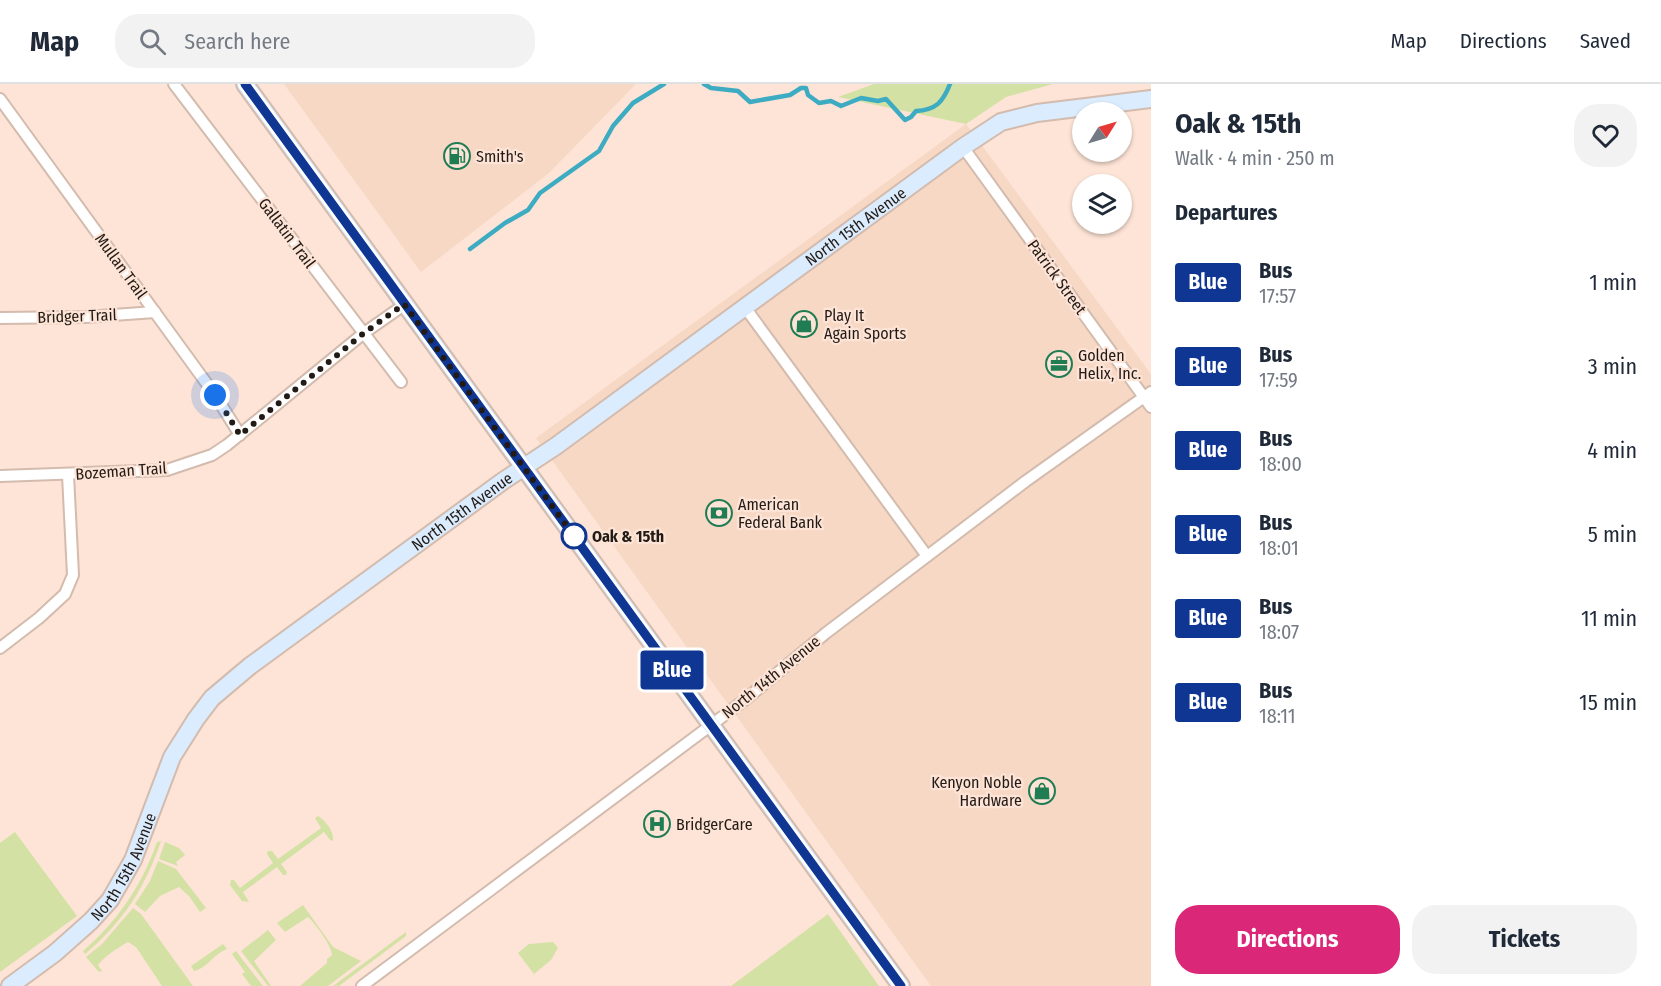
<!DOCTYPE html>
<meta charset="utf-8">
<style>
:root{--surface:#fff;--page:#f2f2f3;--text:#1f2937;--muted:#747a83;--line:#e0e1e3;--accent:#db2777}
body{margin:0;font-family:"Fira Sans Condensed",sans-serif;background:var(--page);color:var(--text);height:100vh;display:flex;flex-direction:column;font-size:22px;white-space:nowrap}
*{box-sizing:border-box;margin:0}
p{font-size:20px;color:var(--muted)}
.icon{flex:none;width:33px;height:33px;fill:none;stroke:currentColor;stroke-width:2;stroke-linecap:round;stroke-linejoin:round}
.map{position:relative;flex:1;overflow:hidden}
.side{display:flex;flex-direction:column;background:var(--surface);width:510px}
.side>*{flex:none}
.badge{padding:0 12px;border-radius:4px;font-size:21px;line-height:39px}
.needle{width:39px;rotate:53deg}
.buttons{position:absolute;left:1072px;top:18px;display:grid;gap:12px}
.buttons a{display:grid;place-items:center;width:60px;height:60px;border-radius:50%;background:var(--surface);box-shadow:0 2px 4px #0004;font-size:30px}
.you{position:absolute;width:30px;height:30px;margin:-15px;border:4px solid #fff;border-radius:50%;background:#1a73e8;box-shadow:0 0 0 9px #1a73e833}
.map>.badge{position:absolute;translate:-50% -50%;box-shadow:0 0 0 3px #fff}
h2{padding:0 24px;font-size:22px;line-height:54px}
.round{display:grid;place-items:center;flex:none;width:63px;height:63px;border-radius:24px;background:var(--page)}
.headline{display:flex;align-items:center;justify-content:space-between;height:102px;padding:0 24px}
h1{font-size:28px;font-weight:700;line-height:45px}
.cta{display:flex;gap:12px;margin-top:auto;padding:12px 24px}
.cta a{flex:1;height:69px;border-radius:24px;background:var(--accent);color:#fff;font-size:24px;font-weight:700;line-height:69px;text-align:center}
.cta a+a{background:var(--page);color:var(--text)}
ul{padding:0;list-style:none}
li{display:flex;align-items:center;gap:18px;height:84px;padding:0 24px}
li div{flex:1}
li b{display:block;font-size:22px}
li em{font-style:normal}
li .badge{min-width:66px;font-weight:700;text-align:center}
header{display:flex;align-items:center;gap:36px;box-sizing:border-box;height:84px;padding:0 30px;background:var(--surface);border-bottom:2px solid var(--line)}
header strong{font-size:28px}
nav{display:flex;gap:33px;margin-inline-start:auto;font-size:21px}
.search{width:420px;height:54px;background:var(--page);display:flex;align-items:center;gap:15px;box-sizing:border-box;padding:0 21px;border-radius:24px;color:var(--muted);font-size:22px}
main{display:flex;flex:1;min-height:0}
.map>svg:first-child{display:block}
</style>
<header>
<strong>Map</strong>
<div class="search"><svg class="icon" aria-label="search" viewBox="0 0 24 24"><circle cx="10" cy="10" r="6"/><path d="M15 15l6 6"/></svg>Search here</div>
<nav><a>Map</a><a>Directions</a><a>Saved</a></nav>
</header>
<main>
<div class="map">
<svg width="1151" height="902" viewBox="0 0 1151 902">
<rect width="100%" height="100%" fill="#fde4d6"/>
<g fill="#f7d8c5">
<path d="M284,0H636L549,89L421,188Z"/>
<path d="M966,40L1151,290V902H931L536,354Z"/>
</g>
<g fill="#d4e1a4">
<path d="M874,0H1053L1006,13L966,40L838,13Z"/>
<path d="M318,732C325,736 334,747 333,756L331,757L324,748L281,780L287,788L286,791H283L277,783L243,808L249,818L242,817L230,801L231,796H234L240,804L273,779L267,770L268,767H272L278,775L321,744L315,734Z"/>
<path d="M15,748L77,832L0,888V759Z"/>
<path d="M161,757C145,804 123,838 85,870L83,867C118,837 142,801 157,758Z"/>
<path d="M165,758L179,764L185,771L176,778L178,782L159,775Z"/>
<path d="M158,777L176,785L206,824L200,828L189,812L179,803L160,812L145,828L135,820L150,797Z"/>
<path d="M303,821L333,863L361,877L328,902H300L327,879V875L332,871C332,862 315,839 308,833L285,848L277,839Z"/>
<path d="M133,824L141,830L193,902H162L136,863L128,858C116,865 106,871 98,881L102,887L99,888L86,873L102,860Z"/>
<path d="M828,830L879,902H731Z"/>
<path d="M268,846L276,856L254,877L271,902H268L241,867Z"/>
<path d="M406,848V852L339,902H333Z"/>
<path d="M553,858L558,864L551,876L534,890L518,869L529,860Z"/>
<path d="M223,860L227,865C213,870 208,884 194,887L191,882L194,880Z"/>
<path d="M236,867L263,902H251L242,890L245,888L232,870Z"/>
</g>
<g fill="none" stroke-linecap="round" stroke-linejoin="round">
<g stroke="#3dacc2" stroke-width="4.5">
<path d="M704,0L711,4L738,7L750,18L790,11L801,4H806L808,11L819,19L831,17L841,22L861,14L878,17L886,15L905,36L911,33L916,27C936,26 943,18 950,0"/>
<path d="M470,165L505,139L528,126L540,109L599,67L613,42L633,19L664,0"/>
</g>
<defs>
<g id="street">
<path d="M174,0L401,298"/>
<path d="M0,15L215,311L240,351"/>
<path d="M963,63L1151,323"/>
<path d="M744,222L927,472"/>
<path d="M0,234L85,233L155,228"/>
<path d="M0,392L167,386L212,371L227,361L364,249L404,221"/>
<path d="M0,564L39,534L65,510L73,491L68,391"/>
<path d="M362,902L746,615L826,549L1026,397L1151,308"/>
</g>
<g id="secondary">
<path d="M245,0L901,902"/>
<path id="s1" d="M10,902L55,869L91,837L110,816L133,776L172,673L196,635L212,614L250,582L503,397L556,362L963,63L1001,38L1037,29L1151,15"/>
</g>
</defs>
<use href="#street" stroke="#d3bbad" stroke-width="14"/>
<use href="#secondary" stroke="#d3bbad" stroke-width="20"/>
<use href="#street" stroke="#fff" stroke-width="10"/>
<use href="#secondary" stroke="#daecfe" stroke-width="16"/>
</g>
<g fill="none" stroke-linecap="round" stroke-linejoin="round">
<defs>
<path id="line" d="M245,0L901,902"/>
</defs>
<use href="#line" stroke="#fff" stroke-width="14"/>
<use href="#line" stroke="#0e3692" stroke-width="9"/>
<path stroke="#221a15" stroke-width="6" stroke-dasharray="0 10.8" d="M215,311L240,351L364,249L404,220L574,452"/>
</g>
<defs>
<symbol id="fuel-ring" viewBox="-11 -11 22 22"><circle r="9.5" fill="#fde4d6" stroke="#1f7c53" stroke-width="1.5"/><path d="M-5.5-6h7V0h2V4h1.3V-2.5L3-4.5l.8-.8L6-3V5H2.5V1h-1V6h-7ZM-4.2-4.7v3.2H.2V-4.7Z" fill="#1f7c53"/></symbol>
<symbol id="shop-ring" viewBox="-11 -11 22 22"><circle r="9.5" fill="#fde4d6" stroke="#1f7c53" stroke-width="1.5"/><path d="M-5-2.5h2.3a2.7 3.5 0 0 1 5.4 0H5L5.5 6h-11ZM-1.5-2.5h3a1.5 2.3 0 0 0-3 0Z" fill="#1f7c53"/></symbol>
<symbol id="office-ring" viewBox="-11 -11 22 22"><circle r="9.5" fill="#fde4d6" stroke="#1f7c53" stroke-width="1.5"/><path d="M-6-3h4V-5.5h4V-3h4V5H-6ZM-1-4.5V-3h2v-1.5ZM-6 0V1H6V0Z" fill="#1f7c53"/></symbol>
<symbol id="bank-ring" viewBox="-11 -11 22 22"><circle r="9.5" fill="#fde4d6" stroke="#1f7c53" stroke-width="1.5"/><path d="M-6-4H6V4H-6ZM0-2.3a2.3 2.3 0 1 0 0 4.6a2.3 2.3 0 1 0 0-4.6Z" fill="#1f7c53"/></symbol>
<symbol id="hospital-ring" viewBox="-11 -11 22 22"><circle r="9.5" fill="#fde4d6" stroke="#1f7c53" stroke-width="1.5"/><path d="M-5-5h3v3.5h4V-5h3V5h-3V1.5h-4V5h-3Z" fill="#1f7c53"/></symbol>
</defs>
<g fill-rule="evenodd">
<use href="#fuel-ring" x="442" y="57" width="30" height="30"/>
<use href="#shop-ring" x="789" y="225" width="30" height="30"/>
<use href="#office-ring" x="1044" y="265" width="30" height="30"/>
<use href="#bank-ring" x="704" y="414" width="30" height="30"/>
<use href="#shop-ring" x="1027" y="692" width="30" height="30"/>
<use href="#hospital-ring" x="642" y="725" width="30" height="30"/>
</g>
<circle fill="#fff" stroke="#0e3692" stroke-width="3" cx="574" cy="452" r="12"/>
<g text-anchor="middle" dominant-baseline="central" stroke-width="4.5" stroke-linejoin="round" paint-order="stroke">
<g font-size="16" fill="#221a15" stroke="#fde4d6" text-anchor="start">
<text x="476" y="72">Smith's</text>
<text x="824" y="231">Play It<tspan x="824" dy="18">Again Sports</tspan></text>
<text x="1078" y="271">Golden<tspan x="1078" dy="18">Helix, Inc.</tspan></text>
<text x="738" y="420">American<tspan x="738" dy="18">Federal Bank</tspan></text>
<text x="1022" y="698" text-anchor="end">Kenyon Noble<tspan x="1022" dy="18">Hardware</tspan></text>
<text x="676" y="740">BridgerCare</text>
</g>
<g font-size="16" fill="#221a15" stroke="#fde4d6">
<text stroke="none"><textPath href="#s1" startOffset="1158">North 15th Avenue</textPath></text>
<text transform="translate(287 149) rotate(53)">Gallatin Trail</text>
<text transform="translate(121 182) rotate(54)">Mullan Trail</text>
<text transform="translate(1057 193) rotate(54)">Patrick Street</text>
<text transform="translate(77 232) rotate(-2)">Bridger Trail</text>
<text transform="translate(121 387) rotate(-4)">Bozeman Trail</text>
<text stroke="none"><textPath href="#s1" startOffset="672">North 15th Avenue</textPath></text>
<text transform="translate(771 593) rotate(-39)">North 14th Avenue</text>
<text stroke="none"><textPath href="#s1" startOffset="168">North 15th Avenue</textPath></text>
</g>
<g font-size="16" font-weight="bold" fill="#221a15" stroke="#fde4d6" text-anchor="start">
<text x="592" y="452">Oak &amp; 15th</text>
</g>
</g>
</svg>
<div class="buttons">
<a><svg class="needle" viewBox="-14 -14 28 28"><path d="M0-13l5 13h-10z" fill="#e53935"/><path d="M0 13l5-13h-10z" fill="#747a83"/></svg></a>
<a><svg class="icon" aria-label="layers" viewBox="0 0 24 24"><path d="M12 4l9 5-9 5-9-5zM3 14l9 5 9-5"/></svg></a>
</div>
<div class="you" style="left:215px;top:311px"></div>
<b class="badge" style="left:672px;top:586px;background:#0e3692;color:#fff">Blue</b>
</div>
<section class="side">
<div class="headline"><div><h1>Oak &amp; 15th</h1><p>Walk · 4 min · 250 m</p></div><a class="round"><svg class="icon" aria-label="heart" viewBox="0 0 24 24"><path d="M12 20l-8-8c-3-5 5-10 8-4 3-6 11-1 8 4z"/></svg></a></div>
<h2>Departures</h2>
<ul>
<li><span class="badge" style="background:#0e3692;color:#fff">Blue</span><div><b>Bus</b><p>17:57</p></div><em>1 min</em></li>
<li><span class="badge" style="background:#0e3692;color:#fff">Blue</span><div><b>Bus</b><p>17:59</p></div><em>3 min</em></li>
<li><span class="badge" style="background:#0e3692;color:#fff">Blue</span><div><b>Bus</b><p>18:00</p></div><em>4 min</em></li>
<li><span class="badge" style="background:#0e3692;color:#fff">Blue</span><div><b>Bus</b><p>18:01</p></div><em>5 min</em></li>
<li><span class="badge" style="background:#0e3692;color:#fff">Blue</span><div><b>Bus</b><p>18:07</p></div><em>11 min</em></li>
<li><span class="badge" style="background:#0e3692;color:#fff">Blue</span><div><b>Bus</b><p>18:11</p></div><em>15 min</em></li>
</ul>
<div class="cta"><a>Directions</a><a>Tickets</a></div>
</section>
</main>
